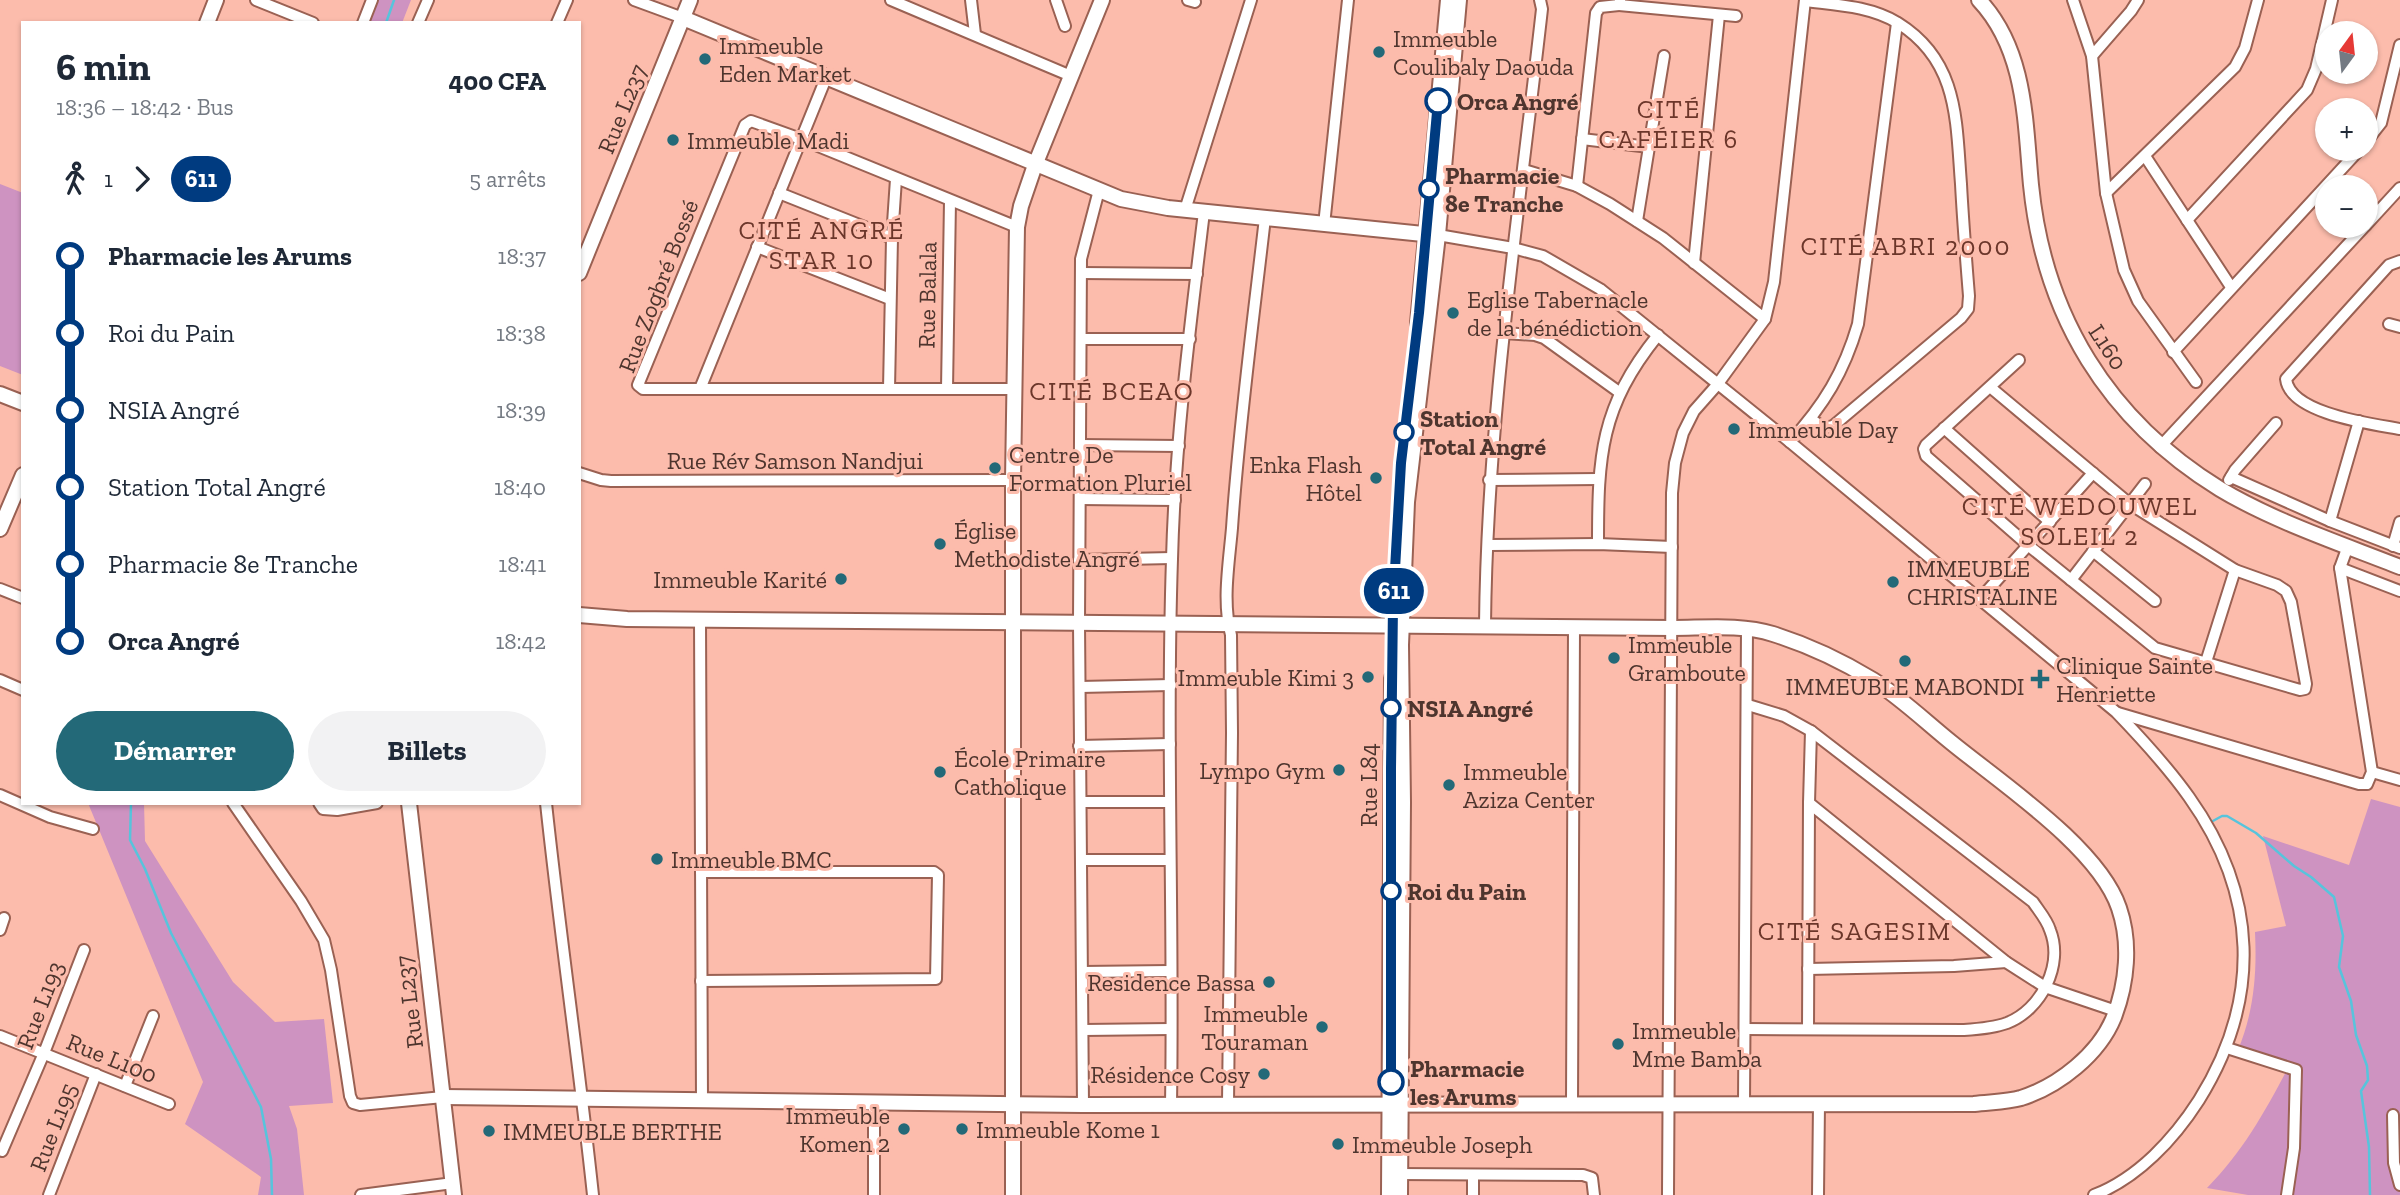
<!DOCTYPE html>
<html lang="fr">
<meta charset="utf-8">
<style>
:root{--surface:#fff;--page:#f2f2f3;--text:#1f2937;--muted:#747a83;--accent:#236978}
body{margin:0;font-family:"Zilla Slab",serif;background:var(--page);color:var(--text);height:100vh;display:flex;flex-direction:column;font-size:26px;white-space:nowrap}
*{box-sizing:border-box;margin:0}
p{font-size:23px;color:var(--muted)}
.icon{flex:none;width:38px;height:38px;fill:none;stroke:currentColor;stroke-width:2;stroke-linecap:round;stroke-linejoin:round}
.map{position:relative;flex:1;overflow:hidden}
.panel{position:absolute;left:21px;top:21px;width:560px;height:784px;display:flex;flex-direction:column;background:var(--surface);border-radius:0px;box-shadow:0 2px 5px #0004}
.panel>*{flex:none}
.badge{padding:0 14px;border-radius:23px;font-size:24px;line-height:46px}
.needle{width:46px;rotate:15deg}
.tools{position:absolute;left:2315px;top:21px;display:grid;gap:14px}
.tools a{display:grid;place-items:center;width:63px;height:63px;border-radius:50%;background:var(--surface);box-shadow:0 2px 5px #0004;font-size:35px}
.map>.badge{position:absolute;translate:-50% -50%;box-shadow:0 0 0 4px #fff}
.legs{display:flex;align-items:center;gap:10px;height:77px;padding:0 35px;font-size:23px}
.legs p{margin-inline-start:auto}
.headline{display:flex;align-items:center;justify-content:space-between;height:119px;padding:0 35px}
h1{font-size:38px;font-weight:800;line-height:52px}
.primary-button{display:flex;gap:14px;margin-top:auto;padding:14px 35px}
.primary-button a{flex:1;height:80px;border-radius:42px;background:var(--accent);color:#fff;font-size:28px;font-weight:800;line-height:80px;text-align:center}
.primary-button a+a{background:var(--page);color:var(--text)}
ul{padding:0 35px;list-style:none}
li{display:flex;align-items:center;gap:24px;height:77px;font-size:26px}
li i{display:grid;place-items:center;width:10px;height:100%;margin:0 9px;background:currentColor}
li i::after{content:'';width:18px;height:18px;margin:-9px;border:5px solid;border-radius:50%;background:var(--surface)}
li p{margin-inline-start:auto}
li:first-child i{background:linear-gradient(#0000 50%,currentColor 0)}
li:last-child i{background:linear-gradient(currentColor 50%,#0000 0)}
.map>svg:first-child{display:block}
</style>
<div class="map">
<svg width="2400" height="1195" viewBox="0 0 2400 1195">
<rect width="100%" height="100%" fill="#fcbcac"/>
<g fill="#ce93c1">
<path d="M379,0H411L402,23H370Z"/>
<path d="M0,184L23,193V375L0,366Z"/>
<path d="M2371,799L2400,807V1135L2395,1138L2400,1153V1195H2248L2207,1188C2243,1151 2263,1115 2287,1070L2238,1050C2254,1011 2257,974 2255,932L2286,926L2263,836L2349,865Z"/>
<path d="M88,803H144L145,841L233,982L275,1022L324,1019L333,1103L289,1106L297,1129L304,1195H258L261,1177L185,1124L203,1082Z"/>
</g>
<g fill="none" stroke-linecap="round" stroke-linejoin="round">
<g stroke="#57c4dc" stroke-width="2.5">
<path d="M386,23L394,0"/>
<path d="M131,803L130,840L145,869L171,933L261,1107L271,1159L272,1195"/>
<path d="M2211,822L2222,816H2227L2256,833L2294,866L2311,877L2334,897L2343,936L2339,967L2351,1001L2356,1035L2367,1066L2368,1080L2361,1091L2369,1147L2370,1195"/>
</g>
<defs>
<g id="minor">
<path d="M256,0L313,23"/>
<path d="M634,0L683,18"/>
<path d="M891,0L1071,76"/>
<path d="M971,0L975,34"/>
<path d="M1056,0L1065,26"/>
<path d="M1188,0L1195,2"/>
<path d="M2073,0L2092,56L2106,193L2124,270L2138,301L2196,382"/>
<path d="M1805,1C1836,5 1870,6 1898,23C1959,61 1956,121 1961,184C1963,222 1966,259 1969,296L1968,309L1961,318L1833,426L1824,428L1811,419"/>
<path d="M1619,5L1736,16"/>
<path d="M363,23L372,0"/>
<path d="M418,23L428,0"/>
<path d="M557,23L567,0"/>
<path d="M2092,56L2131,11L2138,0"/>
<path d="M1582,139L1649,147L1664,56"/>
<path d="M2366,142L2381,123L2400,45"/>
<path d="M2145,156L2231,287"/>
<path d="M1524,170L1577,186L1610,204L1663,238L1765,319"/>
<path d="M1577,186L1596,13L1600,7L1619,5L1620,0"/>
<path d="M779,193L892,238"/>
<path d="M2106,193L2235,67L2245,48L2258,0"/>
<path d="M1185,210L1251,0"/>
<path d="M2187,220L2307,90L2316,69L2332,0"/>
<path d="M1637,221L1649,147"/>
<path d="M1324,225L1348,0"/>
<path d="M2366,225L2400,188"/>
<path d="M1438,235L1513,248L1543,256L1600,289L1790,442L2116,712C2142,739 2167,766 2189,797C2258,894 2262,999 2199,1100C2174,1139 2138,1178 2094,1195"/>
<path d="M757,247L890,299"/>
<path d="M2400,261L2389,265L2286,379C2290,414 2373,424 2400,429"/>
<path d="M1694,263L1719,15"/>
<path d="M1081,273L1197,274"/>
<path d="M2389,324L2400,327"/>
<path d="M1504,333L1535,335L1544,338L1619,392"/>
<path d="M1081,339H1190"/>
<path d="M2173,352L2360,149"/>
<path d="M1990,387L2130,504L2235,570L2277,585L2286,591L2291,602L2306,684L2305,689L2300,690L2155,648L2029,546L1926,456L1924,449L1926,445L2019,360"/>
<path d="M700,389L826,78"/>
<path d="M889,389L892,238L896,179"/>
<path d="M947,389L950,201"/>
<path d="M1013,389H643L638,385L745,125L751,121L801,139L1017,227"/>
<path d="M1944,428L2050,522"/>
<path d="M1790,442C1824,405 1844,372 1858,324L1897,23"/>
<path d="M1080,445L1179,446"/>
<path d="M2160,447L2365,226"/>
<path d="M579,473L601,480L611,481L1013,480"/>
<path d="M2231,477L2330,521L2400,548"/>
<path d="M1489,480L1598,479"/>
<path d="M2229,480L2235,470L2276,423"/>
<path d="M1080,499L1175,500"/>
<path d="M2330,521L2359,421"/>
<path d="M1598,544C1598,456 1600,407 1658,335"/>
<path d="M1488,545L1598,544L1672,547"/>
<path d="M2393,546L2400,522"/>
<path d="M2093,551L2155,601"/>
<path d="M1079,560L1172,558"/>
<path d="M2340,568L2400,591"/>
<path d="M2071,580L2145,484"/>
<path d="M0,589L23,598"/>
<path d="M1980,599L2093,473"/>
<path d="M700,620L702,1101"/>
<path d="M1485,625C1487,419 1519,214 1542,9L1540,0"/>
<path d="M2206,662L2235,570"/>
<path d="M0,680L23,690"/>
<path d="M1080,687L1171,685"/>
<path d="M2118,713L2359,784H2367L2372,772L2340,568L2348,546"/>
<path d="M1079,746L1170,744"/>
<path d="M2372,772L2400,780"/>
<path d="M0,795L50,817L93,829"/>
<path d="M1081,802H1169"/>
<path d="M233,803L301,901L324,940L331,970L350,1096L353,1103L360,1105L443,1097"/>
<path d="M319,803L323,809L337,810L377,803"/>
<path d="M546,803C560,934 579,1064 593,1195"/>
<path d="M1809,803L2006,962L2045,987L2116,1011"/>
<path d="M1081,860H1170"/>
<path d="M701,872H934L938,875L936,979L701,981"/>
<path d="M0,930L4,918"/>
<path d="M1808,969L1954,966L2006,962"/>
<path d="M1082,972L1170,971"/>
<path d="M1745,1029L1964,1030C1979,1029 1993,1028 2007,1023C2041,1010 2064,965 2050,930C2047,920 2039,911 2033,902L1811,731L1784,716L1748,705"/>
<path d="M1808,1029L1809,803L1811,731"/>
<path d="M1083,1030L1171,1029"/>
<path d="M0,1036L169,1104"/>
<path d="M2227,1048L2296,1070L2294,1148L2287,1195"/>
<path d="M125,1086L153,1016"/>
<path d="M874,1102V1195"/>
<path d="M1572,1103L1574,627"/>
<path d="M1171,1104C1174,923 1166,741 1172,559C1175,443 1190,327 1204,212"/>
<path d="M1228,1104L1232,733L1231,635C1222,602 1229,563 1232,528C1239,425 1253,322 1265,218"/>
<path d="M1744,1104L1747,629"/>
<path d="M1083,1105L1079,623L1081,259L1099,190"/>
<path d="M2393,1115L2394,1163L2400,1185"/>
<path d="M2,1151L44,1053L84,950"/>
<path d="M1396,1174L1583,1175L1592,1178L1594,1195"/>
<path d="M1473,1175V1195"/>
<path d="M49,1195L96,1074"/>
<path d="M361,1195L453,1183"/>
<path d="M1668,1195L1672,493L1675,463L1683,433L1694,411L1717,385L1765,319L1774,282L1805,0"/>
<path d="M1818,1195L1819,1104"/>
</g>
<g id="tertiary">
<path d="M1979,0C2026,50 2025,121 2031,185C2044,316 2108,420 2220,489C2273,521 2342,544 2400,567"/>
<path d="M683,18L1121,199L1168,208L1433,235"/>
<path d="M207,23L216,0"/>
<path d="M579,273L690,0"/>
<path d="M1418,323L1448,0"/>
<path d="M0,394L23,403"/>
<path d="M0,529L23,475"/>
<path d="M409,803L454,1195"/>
<path d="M443,1097L1083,1105L1974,1104C1989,1102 2007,1102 2021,1098C2059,1086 2099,1054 2114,1017C2127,983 2131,943 2119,908C2099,848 2001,783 1952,743C1926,722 1901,698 1873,680C1842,661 1808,645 1773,634C1741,624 1705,628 1673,628L627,619L579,615"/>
<path d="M1013,1195V480L1017,227L1021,206L1035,165L1102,0"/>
<path d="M1389,1195L1392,678"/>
<path d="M1400,1195L1403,802L1401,645L1407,502L1438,235L1459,0"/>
</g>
</defs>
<use href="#minor" stroke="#9a6153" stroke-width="14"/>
<use href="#tertiary" stroke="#9a6153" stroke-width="18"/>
<use href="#minor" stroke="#fff" stroke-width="10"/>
<use href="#tertiary" stroke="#fff" stroke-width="14"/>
</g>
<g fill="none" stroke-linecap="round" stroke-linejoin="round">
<defs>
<path id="line-1" d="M1391,1082V769L1393,605L1401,463L1419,313L1438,101"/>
</defs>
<use href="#line-1" stroke="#fff" stroke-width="16"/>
<use href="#line-1" stroke="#003b80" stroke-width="10"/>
</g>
<g fill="#236978" stroke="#fcbcac" stroke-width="2.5">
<circle cx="1379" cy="52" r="7"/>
<circle cx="705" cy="59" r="7"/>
<circle cx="673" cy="140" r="7"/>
<circle cx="1453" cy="313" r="7"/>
<circle cx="1734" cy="429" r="7"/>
<circle cx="995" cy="468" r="7"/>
<circle cx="1376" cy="478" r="7"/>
<circle cx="940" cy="544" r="7"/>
<circle cx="841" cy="579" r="7"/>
<circle cx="1893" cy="582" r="7"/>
<circle cx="1614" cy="658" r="7"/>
<circle cx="1905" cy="661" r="7"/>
<circle cx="1368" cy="677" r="7"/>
<path d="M2036.5 668.5h7v7h7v7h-7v7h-7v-7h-7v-7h7z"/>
<circle cx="1339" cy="770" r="7"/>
<circle cx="940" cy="772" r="7"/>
<circle cx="1449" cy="785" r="7"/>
<circle cx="657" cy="859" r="7"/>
<circle cx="1269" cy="982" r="7"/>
<circle cx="1322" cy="1027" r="7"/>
<circle cx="1618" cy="1044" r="7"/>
<circle cx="1264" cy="1074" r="7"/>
<circle cx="904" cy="1129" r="7"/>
<circle cx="962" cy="1129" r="7"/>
<circle cx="489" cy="1131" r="7"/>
<circle cx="1338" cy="1144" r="7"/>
</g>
<g fill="#fff" stroke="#003b80" stroke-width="3.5">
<circle cx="1438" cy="101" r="12"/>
<circle cx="1429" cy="189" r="9"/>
<circle cx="1404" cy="432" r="9"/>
<circle cx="1391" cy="708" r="9"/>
<circle cx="1391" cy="891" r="9"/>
<circle cx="1391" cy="1082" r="12"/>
</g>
<g text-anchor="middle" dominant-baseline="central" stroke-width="6" stroke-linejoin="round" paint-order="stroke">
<g font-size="24" fill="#4e352e" stroke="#fcbcac" text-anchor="start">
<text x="1393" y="38">Immeuble<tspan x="1393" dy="28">Coulibaly Daouda</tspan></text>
<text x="719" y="45">Immeuble<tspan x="719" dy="28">Eden Market</tspan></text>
<text x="687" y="140">Immeuble Madi</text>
<text x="1467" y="299">Eglise Tabernacle<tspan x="1467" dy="28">de la bénédiction</tspan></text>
<text x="1748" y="429">Immeuble Day</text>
<text x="1009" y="454">Centre De<tspan x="1009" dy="28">Formation Pluriel</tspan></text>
<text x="1362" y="464" text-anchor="end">Enka Flash<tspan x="1362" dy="28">Hôtel</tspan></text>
<text x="954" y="530">Église<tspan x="954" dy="28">Methodiste Angré</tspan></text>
<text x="1907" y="568">IMMEUBLE<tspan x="1907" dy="28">CHRISTALINE</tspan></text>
<text x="827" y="579" text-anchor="end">Immeuble Karité</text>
<text x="1628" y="644">Immeuble<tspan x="1628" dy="28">Gramboute</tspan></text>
<text x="2056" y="665">Clinique Sainte<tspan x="2056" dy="28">Henriette</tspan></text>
<text x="1354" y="677" text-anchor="end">Immeuble Kimi 3</text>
<text x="1905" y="686" text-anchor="middle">IMMEUBLE MABONDI</text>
<text x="954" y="758">École Primaire<tspan x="954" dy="28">Catholique</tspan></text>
<text x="1325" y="770" text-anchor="end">Lympo Gym</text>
<text x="1463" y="771">Immeuble<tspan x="1463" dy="28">Aziza Center</tspan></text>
<text x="671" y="859">Immeuble BMC</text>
<text x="1255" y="982" text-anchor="end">Residence Bassa</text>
<text x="1308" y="1013" text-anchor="end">Immeuble<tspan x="1308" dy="28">Touraman</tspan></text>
<text x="1632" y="1030">Immeuble<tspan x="1632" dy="28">Mme Bamba</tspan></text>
<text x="1250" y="1074" text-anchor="end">Résidence Cosy</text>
<text x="890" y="1115" text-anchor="end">Immeuble<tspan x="890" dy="28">Komen 2</tspan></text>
<text x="976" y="1129">Immeuble Kome 1</text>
<text x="503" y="1131">IMMEUBLE BERTHE</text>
<text x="1352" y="1144">Immeuble Joseph</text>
</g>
<g font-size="24" font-weight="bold" fill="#4e352e" stroke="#fcbcac" text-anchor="start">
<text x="1457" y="101">Orca Angré</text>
<text x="1445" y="175">Pharmacie<tspan x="1445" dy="28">8e Tranche</tspan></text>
<text x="1420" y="418">Station<tspan x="1420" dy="28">Total Angré</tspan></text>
<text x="1407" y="708">NSIA Angré</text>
<text x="1407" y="891">Roi du Pain</text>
<text x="1410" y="1068">Pharmacie<tspan x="1410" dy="28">les Arums</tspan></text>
</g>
<g font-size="24" fill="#4e352e" stroke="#fcbcac">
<text transform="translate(622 109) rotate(-68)">Rue L237</text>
<text transform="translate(658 286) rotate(-69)">Rue Zogbré Bossé</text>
<text transform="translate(927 295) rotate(-89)">Rue Balala</text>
<text transform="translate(2108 347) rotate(57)">L160</text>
<text x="795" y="460">Rue Rév Samson Nandjui</text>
<text transform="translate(1368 785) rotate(-90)">Rue L84</text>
<text transform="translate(409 1002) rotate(-97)">Rue L237</text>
<text transform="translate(40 1005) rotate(-69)">Rue L193</text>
<text transform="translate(112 1058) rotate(22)">Rue L100</text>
<text transform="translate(53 1127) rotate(-69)">Rue L195</text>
</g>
<g font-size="26" letter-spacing="2" fill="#6b362a" stroke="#fcbcac">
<text x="1669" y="109">CITÉ<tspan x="1669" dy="30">CAFÉIER 6</tspan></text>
<text x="822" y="230">CITÉ ANGRÉ<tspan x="822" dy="30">STAR 10</tspan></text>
<text x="1906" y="246">CITÉ ABRI 2000</text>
<text x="1112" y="391">CITÉ BCEAO</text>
<text x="2080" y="506">CITÉ WEDOUWEL<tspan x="2080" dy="30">SOLEIL 2</tspan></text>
<text x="1855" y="931">CITÉ SAGESIM</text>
</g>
</g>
</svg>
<div class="tools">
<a><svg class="needle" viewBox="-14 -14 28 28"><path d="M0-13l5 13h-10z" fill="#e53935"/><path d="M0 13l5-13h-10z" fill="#747a83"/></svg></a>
<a>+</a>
<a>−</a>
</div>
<b class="badge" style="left:1394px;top:591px;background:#003b80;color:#fff">611</b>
<section class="panel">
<div class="headline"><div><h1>6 min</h1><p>18:36 – 18:42 · Bus</p></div><b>400 CFA</b></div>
<div class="legs"><svg class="icon" aria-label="walk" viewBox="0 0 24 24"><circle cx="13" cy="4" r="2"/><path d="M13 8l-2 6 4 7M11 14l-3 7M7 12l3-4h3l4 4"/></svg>1<svg class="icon" aria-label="forward" viewBox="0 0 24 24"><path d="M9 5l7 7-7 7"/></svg><b class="badge" style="background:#003b80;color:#fff">611</b><p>5 arrêts</p></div>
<ul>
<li><i style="color:#003b80"></i><b>Pharmacie les Arums</b><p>18:37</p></li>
<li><i style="color:#003b80"></i><span>Roi du Pain</span><p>18:38</p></li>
<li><i style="color:#003b80"></i><span>NSIA Angré</span><p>18:39</p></li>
<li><i style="color:#003b80"></i><span>Station Total Angré</span><p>18:40</p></li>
<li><i style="color:#003b80"></i><span>Pharmacie 8e Tranche</span><p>18:41</p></li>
<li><i style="color:#003b80"></i><b>Orca Angré</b><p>18:42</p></li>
</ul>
<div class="primary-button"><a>Démarrer</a><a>Billets</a></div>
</section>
</div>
